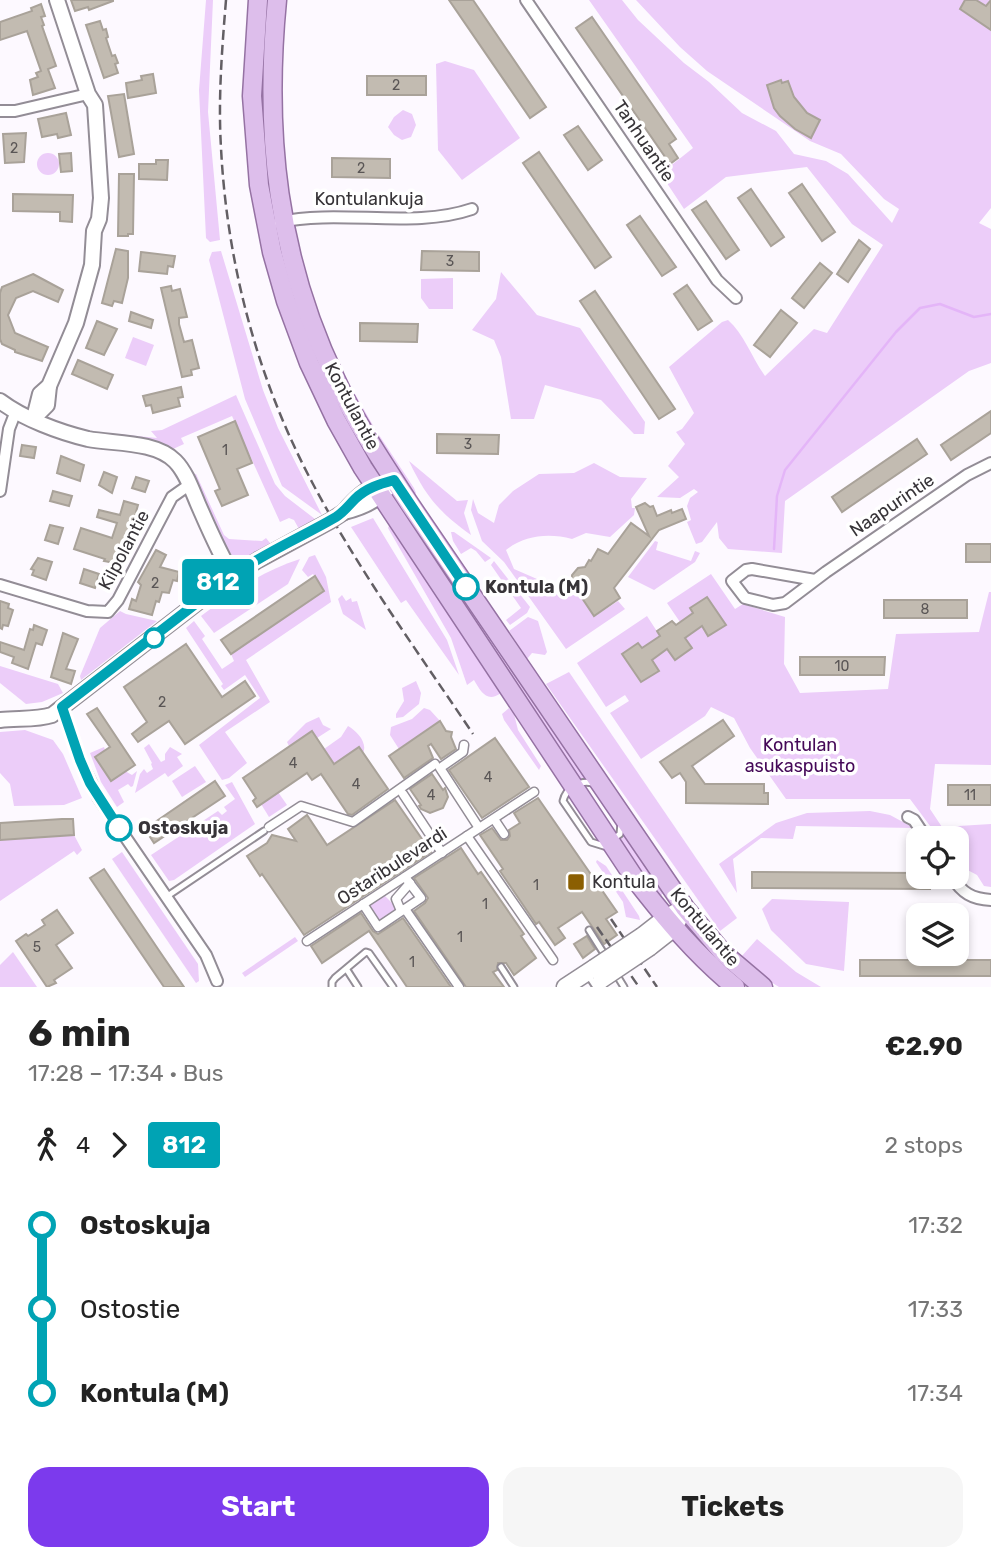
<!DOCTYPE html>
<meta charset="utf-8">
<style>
:root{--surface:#fff;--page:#f6f6f6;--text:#222;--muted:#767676;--accent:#7c3aed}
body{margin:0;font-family:Rubik,sans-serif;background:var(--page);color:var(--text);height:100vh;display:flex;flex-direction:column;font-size:26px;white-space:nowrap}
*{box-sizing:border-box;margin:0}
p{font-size:23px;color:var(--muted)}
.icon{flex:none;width:38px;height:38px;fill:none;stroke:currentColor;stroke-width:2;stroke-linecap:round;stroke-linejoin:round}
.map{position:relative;height:987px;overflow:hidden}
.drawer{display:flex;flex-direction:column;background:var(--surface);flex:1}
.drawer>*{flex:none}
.badge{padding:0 14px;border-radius:5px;font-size:24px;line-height:46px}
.controls{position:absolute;left:906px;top:826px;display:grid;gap:14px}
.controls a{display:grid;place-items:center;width:63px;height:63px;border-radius:14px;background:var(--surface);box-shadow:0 4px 10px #0003;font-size:35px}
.map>.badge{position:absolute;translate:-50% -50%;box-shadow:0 0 0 4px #fff}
.legs{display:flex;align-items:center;gap:10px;height:77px;padding:0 28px;font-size:23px}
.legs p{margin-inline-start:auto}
.summary{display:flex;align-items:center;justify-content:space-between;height:119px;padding:0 28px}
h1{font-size:38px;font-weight:700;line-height:52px}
.action{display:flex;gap:14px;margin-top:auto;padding:14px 28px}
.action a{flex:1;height:80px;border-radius:21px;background:var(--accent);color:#fff;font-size:28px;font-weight:700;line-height:80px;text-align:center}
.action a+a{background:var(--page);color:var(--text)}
ul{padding:0 28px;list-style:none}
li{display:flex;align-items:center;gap:24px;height:84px;font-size:26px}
li i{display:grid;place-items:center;width:10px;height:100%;margin:0 9px;background:currentColor}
li i::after{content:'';width:18px;height:18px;margin:-9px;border:5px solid;border-radius:50%;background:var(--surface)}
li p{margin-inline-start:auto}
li:first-child i{background:linear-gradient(#0000 50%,currentColor 0)}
li:last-child i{background:linear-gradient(currentColor 50%,#0000 0)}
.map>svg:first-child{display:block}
</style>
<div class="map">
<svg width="991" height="987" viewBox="0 0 991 987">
<rect width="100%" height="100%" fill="#fdf9ff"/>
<g fill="#eccdf9">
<path d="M206,0H213L208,112L220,240L210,242L206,238L199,90Z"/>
<path d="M589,0H622L638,20L684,63L709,82L742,113L776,131L794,154L826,161L848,174L892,223L899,209L884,199L841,154L810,141L707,71L680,47L636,0H991V208L979,223L991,229V363L969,371L785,501L782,553L728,549L719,538L717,522L702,542L696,544L687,522L691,520L687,506L690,498L698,492L694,489L680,498L657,497L679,477L668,466L685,444L676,432L682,429L694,413L669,367L722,322L728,320C744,334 752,358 765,376L814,329L827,333L883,245L852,224L807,167L726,177L684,209L657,168L673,164L693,148Z"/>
<path d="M445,61L474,70L520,138L462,180L438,150L436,64Z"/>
<path d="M403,110L412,114L416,125L411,137L402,140L394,135L388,127L394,117Z"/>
<circle cx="48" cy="164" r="11"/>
<path d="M221,251L263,390L278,428L322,515L282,486L245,399L209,260L212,252Z"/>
<path d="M501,272L537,315L580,328L645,422L644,434H634L601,400L545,385L534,419H511L501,357L494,340L472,330L496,299Z"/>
<path d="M453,278V309H429L421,298V279Z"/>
<path d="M133,337L154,345L146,366L125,358Z"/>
<path d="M351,393L355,394L375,429L414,488L416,493L413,497L376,441Z"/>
<path d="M236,395L275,484L285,496L315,519L299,529L294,520L289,518L280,522L232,416L181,438L184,444L173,449L159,445L116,438L118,434L157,438L151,431L162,430Z"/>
<path d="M409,461L457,501L468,500L464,513L471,535C439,512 426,497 409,461Z"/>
<path d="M594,463L620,477L647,478L631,499L632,508H635L634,515L610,537L586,533L572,539C549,533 525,535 506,550L514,569L560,589L573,580L572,583L595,616L618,601L625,609L566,649L504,562L482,541L471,510L473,499L478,513L494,523L499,505L513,491L539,474L574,473Z"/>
<path d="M193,474H196L224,535L229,539L262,541L266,538L270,543L269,547C259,553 250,560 238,558C221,554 194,489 193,474Z"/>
<path d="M373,518L447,640L459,675L406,600L401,603L353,530L351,527Z"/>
<path d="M391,521L501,693C487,703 481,692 474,680L467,685L451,638L388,528Z"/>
<path d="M451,532H454L491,558L485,562L476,551L471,548L461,554L453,541Z"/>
<path d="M655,541L658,542L656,550L691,561L695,551L700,553L695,562L654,590L628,577Z"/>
<path d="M315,555L326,577L331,602L246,660L270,702L225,732L247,763L229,778L222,780L199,745L260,698L245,675L224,690L221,686L223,684L186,628L194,621L205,636L202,639L222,669L234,661L231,654L324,591L313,574L308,577L302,570L309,557Z"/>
<path d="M300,559L288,584L214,633L201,616C233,592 262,571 300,559Z"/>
<path d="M494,561L530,607L527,613L510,625L506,620L521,608L491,565Z"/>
<path d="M711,574L735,609L743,604L785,617L784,664L800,693L888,689L896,634L979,632L989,592H991V765L935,764L930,809L942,827L991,824V887L984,886L977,875L958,865L957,838H939L910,799H786L750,748L734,718L711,707L705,716L641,759L610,713L629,701L625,695L606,707L577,663L647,616L660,636L642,648L638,643L622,654L641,682L658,671L652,660L667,649L675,660L692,648L685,638L702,626L709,636L725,625L690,608L693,613L680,622L667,603Z"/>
<path d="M342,595L346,601L351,598L352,602L357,601L366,630L343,614L338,599Z"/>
<path d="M470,605L589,779H576L463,609Z"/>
<path d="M120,611L126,614L157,621L81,680L80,676L100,628Z"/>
<path d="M528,617L538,621L547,652L545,655L532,653L527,659L509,631Z"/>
<path d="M0,666L58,684L63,693L42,702L26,704L0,683Z"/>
<path d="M569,672L737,918L720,931L546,684Z"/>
<path d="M416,681L421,693L419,704L403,717L396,718V714L404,701L402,688Z"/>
<path d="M424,708L430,710L440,721L399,749L390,735L391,727L412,719Z"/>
<path d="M509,708L514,714L518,730L541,766L539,770L504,720L502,714Z"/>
<path d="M319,717L323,725L331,729L317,738L312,731L289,746L287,742L306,723Z"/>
<path d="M348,726C357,731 368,743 363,753L359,747L321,773L329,758L324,749L341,737Z"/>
<path d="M25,730L53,740L63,754L82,798L64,805L14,806L10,784L0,773V732Z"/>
<path d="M149,744L161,762L165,760V754L170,747L182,754L177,757L183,766L168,777L165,773L135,793L140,774L144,769L147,773L153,769L151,764L152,763L144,748Z"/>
<path d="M104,747L105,750L95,757L111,781L125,771L132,775L137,771L133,786L131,787L128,784L118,790L124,802L117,807L101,782L90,753Z"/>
<path d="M195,766L206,782L182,797L172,781Z"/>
<path d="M232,782L255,824L174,880L169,881L151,855L218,811L222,815L227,811L224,807L235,799L225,785Z"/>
<path d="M278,792L287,805L269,817L261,804Z"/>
<path d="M870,811L890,815L914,828L796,826L793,839L761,838L733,859L737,893L719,864L776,823L807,813Z"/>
<path d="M623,830L665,890L658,900L620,840Z"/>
<path d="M74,835L82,850L77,855L74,851L0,901V840Z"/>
<path d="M122,852L198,964L199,981L196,983L112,859Z"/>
<path d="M597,860L606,866L639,916L640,920L626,917L623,902L596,862Z"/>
<path d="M382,893L399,910L379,923L366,904Z"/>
<path d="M772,899L849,902L844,971L806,964L771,930L762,909Z"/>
<path d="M295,937L298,941L245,977L242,973Z"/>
<path d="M757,939L796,972L821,987H779L763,977L741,957Z"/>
<path d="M13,952L37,987H0V965Z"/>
</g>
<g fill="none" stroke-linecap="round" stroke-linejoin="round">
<path stroke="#e4b5f8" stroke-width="2.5" d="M774,549L777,496L785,470L896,332L920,308L940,304L974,317L991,314"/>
</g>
<g fill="#c2bbb1" stroke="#a9a299" stroke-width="2">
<path d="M71,0H113V1L89,10L88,7L75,11Z"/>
<path d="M449,0H473L546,107L530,118Z"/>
<path d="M965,0H976L986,6L991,0V30L960,9Z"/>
<path d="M41,4L45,16L41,17L44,25L42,26L56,66L48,69L55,88L33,95L30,80L38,77L36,73L41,71L27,31L0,40V22L32,11L31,8Z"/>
<path d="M592,17L676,139L669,144L678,158L670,164L576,28Z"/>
<path d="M100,21L103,30L106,29L108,37L106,38L112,56L115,55L118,63L115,64L118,73L104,78L86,25Z"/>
<path d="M153,74L156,93L128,98L126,83L142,80L141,76Z"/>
<rect x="367" y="76" width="59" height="19"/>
<path d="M781,80L782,83L788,81L794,97L807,113L820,120L811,138L795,129L780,116L774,108L767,85Z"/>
<path d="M124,94L134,154L119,157L108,96Z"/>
<path d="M66,113L71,135L58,138L57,134L42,137L38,119Z"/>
<path d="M578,126L602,160L588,170L564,135Z"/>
<path d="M26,133L24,162L5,163L3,134Z"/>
<path d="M539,152L611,257L595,268L523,163Z"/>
<path d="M71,153L72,171L61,172L59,154Z"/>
<path d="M332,158L390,159V178L332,177Z"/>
<path d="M156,160H168L167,180L139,179V164H156Z"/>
<path d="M119,174H134L133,234H128V236H118Z"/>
<path d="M802,184L835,232L822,241L789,193Z"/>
<path d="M751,189L784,237L771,246L738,198Z"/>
<path d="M13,194L73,195L72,222L60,221V212L13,211Z"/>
<path d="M706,201L739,250L726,259L692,210Z"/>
<path d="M640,216L676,267L662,276L627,225Z"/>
<path d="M859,240L870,249L848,282L837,274Z"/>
<path d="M116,249L128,251V278L122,303L114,301L112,306L102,303Z"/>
<path d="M422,251L479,252V271L421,270Z"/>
<path d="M141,252L175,256L173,267L168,266L167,274L139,271Z"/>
<path d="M820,263L832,273L804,308L792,298Z"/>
<path d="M33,274L63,290L58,302L33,291L16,298L8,315L15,333L48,347L42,361L15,352V350L2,344L0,339V293L2,287Z"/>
<path d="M687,285L712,321L698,330L674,294Z"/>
<path d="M171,286L172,291L180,289L187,317L179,318V324L184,342L192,340L199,368L191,370L192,375L182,377L161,288Z"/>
<path d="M595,291L675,409L659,419L580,301Z"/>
<path d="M781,310L797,323L770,357L754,345Z"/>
<path d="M131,312L153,320L151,328L129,321Z"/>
<path d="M97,321L117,329L104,355L86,348Z"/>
<path d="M360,323L418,324L417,342L360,341Z"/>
<path d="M78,360L113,375L107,389L72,374Z"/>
<path d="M181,387L183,397L178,398L180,406L153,413L151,405L146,406L143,396Z"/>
<path d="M991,411V433L951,460L941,445Z"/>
<path d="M235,421L252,463L237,469L248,495L222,506L215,491L220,489L198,437Z"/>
<path d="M437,434L499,435L498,454L437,453Z"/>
<path d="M917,439L927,454L842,512L832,497Z"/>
<path d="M22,445L36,447L34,458L20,456Z"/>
<path d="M61,456L84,465L80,481L57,473Z"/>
<path d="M104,472L117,477L112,493L99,485Z"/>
<path d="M136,477L149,481L145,492L132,488Z"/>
<path d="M53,491L72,496L69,506L50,501Z"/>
<path d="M124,501L138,505L136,512L138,513L123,550L128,551L126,559L123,558L121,564L104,561L105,559L74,549L81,528L112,538L117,523L97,517L99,510L120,515Z"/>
<path d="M645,503L650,507L653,506L657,516L671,510L672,513L682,509L686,519L659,530L614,588L620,598L594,616L572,583V575L578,568L585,567L589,560L591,561L598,549L608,554L631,523L649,536L636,507Z"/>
<path d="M50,525L63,528L58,544L45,540Z"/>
<rect x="966" y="544" width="25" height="18"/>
<path d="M156,550L166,555L160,567L179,572L177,581L173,580L169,593L162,592L159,602L156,601L152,615L129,609L132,599L136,601L141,585L138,582Z"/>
<path d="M38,558L52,562L46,580L32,575L34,570L31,569Z"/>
<path d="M84,569L99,574L95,588L80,583Z"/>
<path d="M315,576L324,591L231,654L221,640Z"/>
<path d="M707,597L726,625L708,636L702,626L685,638L692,648L675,660L667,649L652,660L659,671L641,682L622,654L638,643L642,648L660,636L657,631L672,621L676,625L693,613L690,608Z"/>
<rect x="884" y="600" width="83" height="18"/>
<path d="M0,601L9,604L8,608L13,610L8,626L3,625L2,629L0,628Z"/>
<path d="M34,625L47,630L42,645L36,643L28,669L12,663L14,657L0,652V642L24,650L30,629L33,630Z"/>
<path d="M63,633L78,639L66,669L75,671L71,684L51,677Z"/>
<path d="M186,644L222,697L245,681L255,696L185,744L169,721L138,742L132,734L147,722L124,687Z"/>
<path d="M800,657H885L884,675H800Z"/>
<path d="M97,708L135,765L111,781L95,757L110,747L87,714Z"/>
<path d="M723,720L734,736L692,766L705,784H764V793H768V804L686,803V782L680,773L672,778L660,762Z"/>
<path d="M440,721L446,731L452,732L451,737L456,749L441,759L431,744L428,746L433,758L404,778L389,756Z"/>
<path d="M312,731L334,764L359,747L388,789L352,815L348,814L321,774L312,780L307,773L257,807L253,801L256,798L243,778Z"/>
<path d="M495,738L529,787L482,818L449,770Z"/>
<path d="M432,774L443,790L445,788L448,797L443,808L430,813L421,809L419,806L421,805L410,789Z"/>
<path d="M215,781L225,796L154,843L145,829Z"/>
<rect x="948" y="785" width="43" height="20"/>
<path d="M538,798L617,912L606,919L617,935L604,944L582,912L558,928L565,938L555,945L539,922L536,924L500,871L503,869L480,835L492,828L501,840H507L510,836L509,830L520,823L514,813Z"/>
<path d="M395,800L431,852L304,935L262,874L260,876L247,856L267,843L272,835L296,841L288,829L307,815L327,845Z"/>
<path d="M62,819H73L74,835L0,840V823Z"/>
<path d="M461,848L478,874L481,872L524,934L521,936L536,958L514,975L506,963H498L497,970L493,972L504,987H466L414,911L425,903L428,898L414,878Z"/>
<path d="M104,869L158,949L184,987H164L90,878Z"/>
<path d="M752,872L919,873V877H930V889L752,888Z"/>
<path d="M57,910L73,933L56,945L72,968L54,980L56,983L47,987L16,941L26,934L28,936L45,925L42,920Z"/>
<path d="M361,913L373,931L378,934L403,918L451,987H407L369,931L322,963L311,946Z"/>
<path d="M587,936L595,949L583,958L574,944Z"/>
<rect x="860" y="960" width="131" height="16"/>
</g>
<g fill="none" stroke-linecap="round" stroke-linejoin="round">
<defs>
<g id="service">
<path d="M592,783C580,780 566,788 563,801L591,842L604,846L620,834L621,823"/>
<path d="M166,897L264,831"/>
<path d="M589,930L606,957"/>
<path d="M501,967L514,987"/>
<path d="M347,970L358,987"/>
<path d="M616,974L624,987"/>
<path d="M588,975L596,987"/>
<path d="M332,987V982L335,978L366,952L369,953L393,987"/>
</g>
<g id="pedestrian">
<path d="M464,745L463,752L440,768L479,828"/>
<path d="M403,794L442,853"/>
<path d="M494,819L504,834"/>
<path d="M269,827L301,806L353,822L435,764"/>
<path d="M467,836L553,960"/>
<path d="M363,904L378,927L421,898L405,877"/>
<path d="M405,909L459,987"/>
<path d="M401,911L396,899L410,883"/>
<path d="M307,941L534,792"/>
</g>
<g id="minor">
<path d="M526,0L717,280L736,298"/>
<path d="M0,111H15L88,94"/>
<path d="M279,222C341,209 414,229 472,209"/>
<path d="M0,491L9,429L16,411"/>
<path d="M815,580L752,569L746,570L732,581L745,598L773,605L785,603L826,572L967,475L991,463"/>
<path d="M0,585L87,611L108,612L118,600L172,497L189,485"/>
<path d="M62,707L80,760L98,797L206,955L217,981"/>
<path d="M908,817L914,820L926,838"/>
<path d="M952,877C962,893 972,899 991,900"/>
</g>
<g id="tertiary">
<path d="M0,401C24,419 59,432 88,439C115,444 155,441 175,461C186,472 192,490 198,504C209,529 219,553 233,576"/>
<path d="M34,418L40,394L49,386L76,323L92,265L94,231L99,219L101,198L95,105L88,94L57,0"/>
<path d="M34,418L47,405L49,386"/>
<path d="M344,512C355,499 367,487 384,483"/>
<path d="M344,512C361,508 376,502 388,488"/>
<path d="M0,720C17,718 37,720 52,715L211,592L214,584L224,577L233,576L258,560L330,521"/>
</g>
<g id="secondary">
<path d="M642,936L665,918L676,912"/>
<path d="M650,947L673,929L685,908"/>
<path d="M565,987L594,968"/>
</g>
<g id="primary">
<path d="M258,0L252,96L259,185L272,252L286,301L309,363L336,420L363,468L635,879C666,919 696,955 735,987"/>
<path d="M277,0C264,133 277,257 336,380C356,423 383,463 409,503L685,908L723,953L763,987"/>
</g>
</defs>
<use href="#service" stroke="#938d96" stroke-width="9"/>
<use href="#pedestrian" stroke="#938d96" stroke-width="11"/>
<use href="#minor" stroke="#938d96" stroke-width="14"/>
<use href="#tertiary" stroke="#938d96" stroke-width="18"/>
<use href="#secondary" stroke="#938d96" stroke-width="19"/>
<use href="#primary" stroke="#9572a3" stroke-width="21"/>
<use href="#service" stroke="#fff" stroke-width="5"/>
<use href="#pedestrian" stroke="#fff" stroke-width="8"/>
<use href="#minor" stroke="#fff" stroke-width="10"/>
<use href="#tertiary" stroke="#fff" stroke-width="14"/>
<use href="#secondary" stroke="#fff" stroke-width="16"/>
<use href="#primary" stroke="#ddbeeb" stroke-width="18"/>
<g stroke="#635f64" stroke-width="2.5" stroke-dasharray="10 5" stroke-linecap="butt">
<path d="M226,0C222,49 218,99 221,148C227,265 258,381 313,484C359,571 418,652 473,734"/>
<path d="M611,919L657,987"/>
<path d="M597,927L639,987"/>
</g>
<defs>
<path id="tertiary-bridge" d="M330,521L344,512"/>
<g id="secondary-bridge">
<path d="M594,968L642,936"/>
<path d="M601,980L650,947"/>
</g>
</defs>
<use href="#tertiary-bridge" stroke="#938d96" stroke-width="18" stroke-linecap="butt"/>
<use href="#secondary-bridge" stroke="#938d96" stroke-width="19" stroke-linecap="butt"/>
<use href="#tertiary-bridge" stroke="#fff" stroke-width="14"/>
<use href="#secondary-bridge" stroke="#fff" stroke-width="16"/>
</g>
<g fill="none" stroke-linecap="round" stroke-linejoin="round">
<defs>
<path id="line-1" d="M119,828L90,783L80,760L62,707L211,592C218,576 234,576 249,565C277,547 307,534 336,517C344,512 348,506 355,499C366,488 380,484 394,480L466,587"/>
</defs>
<use href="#line-1" stroke="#fff" stroke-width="16"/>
<use href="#line-1" stroke="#00a3b4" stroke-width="10"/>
</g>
<g fill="#fff" stroke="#00a3b4" stroke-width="3.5">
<circle cx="466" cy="587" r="12"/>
<circle cx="154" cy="638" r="9"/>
<circle cx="119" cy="828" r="12"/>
</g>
<rect fill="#8b5f02" stroke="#fff" stroke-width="2.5" x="567" y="873" width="18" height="18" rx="3.5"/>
<g text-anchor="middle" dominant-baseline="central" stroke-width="7" stroke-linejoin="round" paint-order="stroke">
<g font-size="14" fill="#5a5656">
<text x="396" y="85">2</text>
<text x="14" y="148">2</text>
<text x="361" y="168">2</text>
<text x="450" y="261">3</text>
<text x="468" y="444">3</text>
<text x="225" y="450">1</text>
<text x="155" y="583">2</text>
<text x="925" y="609">8</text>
<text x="842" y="666">10</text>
<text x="162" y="702">2</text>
<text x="293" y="763">4</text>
<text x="488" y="777">4</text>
<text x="356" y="784">4</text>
<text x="431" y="795">4</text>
<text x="970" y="795">11</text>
<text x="536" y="885">1</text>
<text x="485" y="904">1</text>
<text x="460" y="937">1</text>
<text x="37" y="947">5</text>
<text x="412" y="962">1</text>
</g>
<g font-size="18" fill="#373438" stroke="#fff">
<text transform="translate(644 141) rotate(56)">Tanhuantie</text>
<text x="369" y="199">Kontulankuja</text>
<text transform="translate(352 406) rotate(62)">Kontulantie</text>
<text transform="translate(892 505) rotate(-34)">Naapurintie</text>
<text transform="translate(124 550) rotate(-62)">Kilpolantie</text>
<text transform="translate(392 866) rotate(-33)">Ostaribulevardi</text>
<text transform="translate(705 927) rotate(50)">Kontulantie</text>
</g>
<g font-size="18" font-weight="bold" fill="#373438" stroke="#fff" text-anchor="start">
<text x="485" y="587">Kontula (M)</text>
<text x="138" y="828">Ostoskuja</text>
</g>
<g font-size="18" fill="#450958" stroke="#fff">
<text x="800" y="745">Kontulan<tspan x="800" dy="21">asukaspuisto</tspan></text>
</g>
<g font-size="18" fill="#373438" stroke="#fff" text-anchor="start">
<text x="592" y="882">Kontula</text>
</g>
</g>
</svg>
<div class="controls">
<a><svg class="icon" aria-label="locate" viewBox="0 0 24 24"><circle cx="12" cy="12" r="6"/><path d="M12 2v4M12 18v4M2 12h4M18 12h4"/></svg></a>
<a><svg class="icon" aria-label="layers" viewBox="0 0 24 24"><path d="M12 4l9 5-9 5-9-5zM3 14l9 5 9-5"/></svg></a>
</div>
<b class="badge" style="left:218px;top:582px;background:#00a3b4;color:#fff">812</b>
</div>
<section class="drawer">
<div class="summary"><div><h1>6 min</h1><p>17:28 – 17:34 · Bus</p></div><b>€2.90</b></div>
<div class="legs"><svg class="icon" aria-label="walk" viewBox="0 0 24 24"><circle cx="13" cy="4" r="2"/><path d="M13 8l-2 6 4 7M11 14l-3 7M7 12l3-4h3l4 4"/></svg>4<svg class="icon" aria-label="forward" viewBox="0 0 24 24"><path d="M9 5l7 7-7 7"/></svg><b class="badge" style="background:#00a3b4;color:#fff">812</b><p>2 stops</p></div>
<ul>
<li><i style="color:#00a3b4"></i><b>Ostoskuja</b><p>17:32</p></li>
<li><i style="color:#00a3b4"></i><span>Ostostie</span><p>17:33</p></li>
<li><i style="color:#00a3b4"></i><b>Kontula (M)</b><p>17:34</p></li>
</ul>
<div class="action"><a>Start</a><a>Tickets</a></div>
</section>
